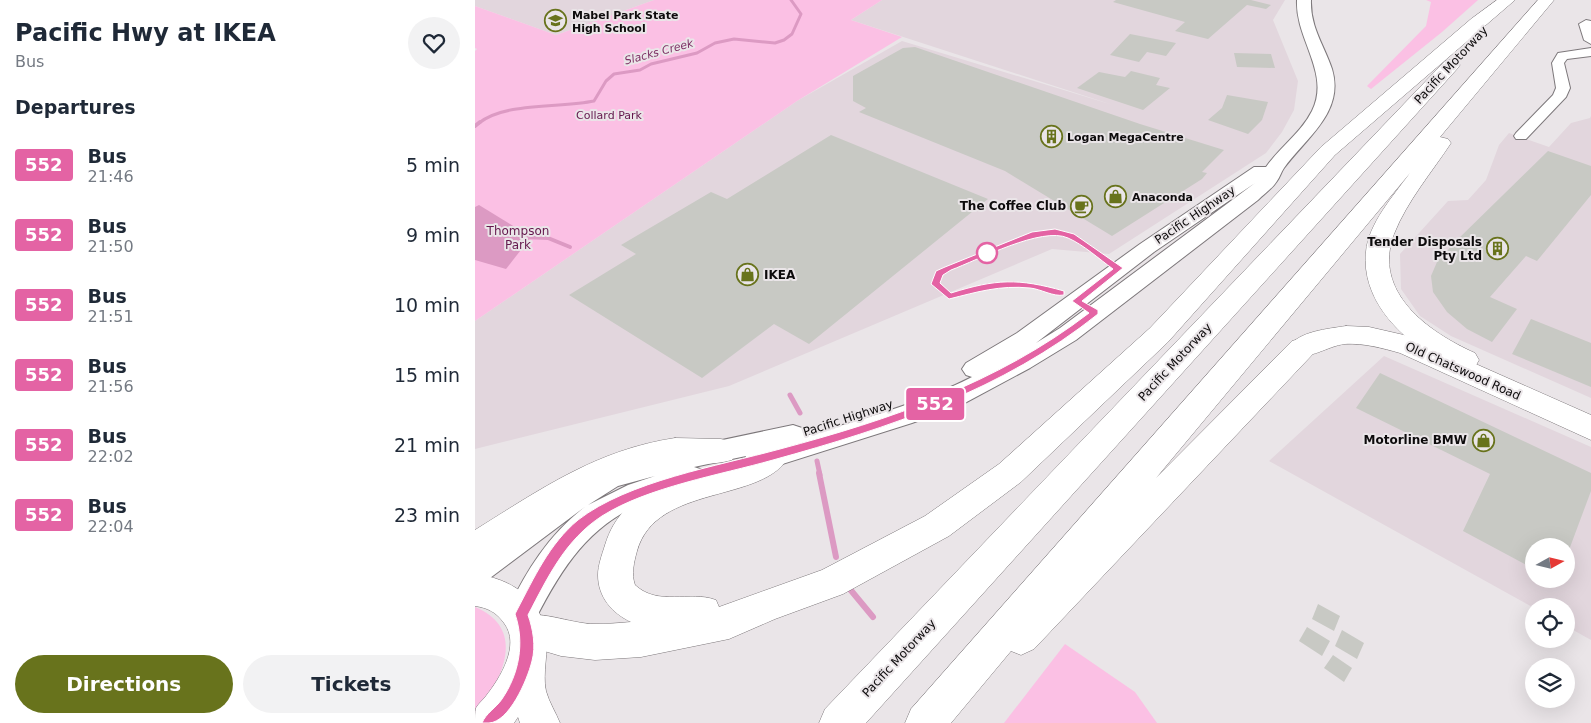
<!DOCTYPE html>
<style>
:root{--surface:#fff;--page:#f2f2f3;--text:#1f2937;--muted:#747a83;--accent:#68731c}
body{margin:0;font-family:"DejaVu Sans",sans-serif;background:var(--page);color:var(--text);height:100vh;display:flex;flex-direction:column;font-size:19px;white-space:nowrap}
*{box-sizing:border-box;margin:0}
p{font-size:16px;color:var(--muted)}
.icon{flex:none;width:28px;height:28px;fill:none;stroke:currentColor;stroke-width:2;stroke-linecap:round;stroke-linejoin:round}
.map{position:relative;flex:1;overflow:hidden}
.side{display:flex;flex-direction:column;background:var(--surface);width:475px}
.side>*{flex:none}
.badge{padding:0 10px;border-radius:4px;font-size:18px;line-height:32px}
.needle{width:32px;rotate:82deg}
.controls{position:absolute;left:1050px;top:538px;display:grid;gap:10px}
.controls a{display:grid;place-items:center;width:50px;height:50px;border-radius:50%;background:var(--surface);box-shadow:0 5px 20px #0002;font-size:25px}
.map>.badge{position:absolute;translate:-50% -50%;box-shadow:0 0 0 2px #fff}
h2{padding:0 15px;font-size:19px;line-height:45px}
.round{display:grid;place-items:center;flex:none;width:52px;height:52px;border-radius:26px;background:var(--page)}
.headline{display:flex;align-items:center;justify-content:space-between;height:85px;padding:0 15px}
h1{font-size:24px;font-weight:800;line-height:38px}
.button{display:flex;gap:10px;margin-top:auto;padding:10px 15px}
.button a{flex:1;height:58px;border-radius:30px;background:var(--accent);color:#fff;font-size:20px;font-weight:800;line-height:58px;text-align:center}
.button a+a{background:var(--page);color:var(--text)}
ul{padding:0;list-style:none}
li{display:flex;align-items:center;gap:15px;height:70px;padding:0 15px}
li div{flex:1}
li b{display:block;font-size:19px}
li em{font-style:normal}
li .badge{min-width:55px;font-weight:700;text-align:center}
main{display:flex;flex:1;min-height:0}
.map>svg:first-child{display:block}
</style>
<main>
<section class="side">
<div class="headline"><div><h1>Pacific Hwy at IKEA</h1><p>Bus</p></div><a class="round"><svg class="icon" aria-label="heart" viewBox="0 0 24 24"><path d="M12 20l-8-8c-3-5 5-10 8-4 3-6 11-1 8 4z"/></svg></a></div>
<h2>Departures</h2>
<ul>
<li><span class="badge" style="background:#e463a4;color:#fff">552</span><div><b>Bus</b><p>21:46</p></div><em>5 min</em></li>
<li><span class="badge" style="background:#e463a4;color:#fff">552</span><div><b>Bus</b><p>21:50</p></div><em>9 min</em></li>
<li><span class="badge" style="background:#e463a4;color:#fff">552</span><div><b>Bus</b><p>21:51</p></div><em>10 min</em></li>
<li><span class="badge" style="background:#e463a4;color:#fff">552</span><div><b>Bus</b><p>21:56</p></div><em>15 min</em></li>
<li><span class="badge" style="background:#e463a4;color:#fff">552</span><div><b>Bus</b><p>22:02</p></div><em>21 min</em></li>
<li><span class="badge" style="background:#e463a4;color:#fff">552</span><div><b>Bus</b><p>22:04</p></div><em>23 min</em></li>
</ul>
<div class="button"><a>Directions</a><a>Tickets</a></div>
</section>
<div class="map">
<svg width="1116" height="723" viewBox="0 0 1116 723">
<rect width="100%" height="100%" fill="#eae5e8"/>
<g fill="#e2d6dd" fill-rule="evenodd">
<path d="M0,0H179L81,35L0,6Z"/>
<path d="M407,0H810L798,20L823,81L819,110L807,132L791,153L634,254L577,249L254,386L0,449V321L322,101L427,41L638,105L376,20Z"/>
<path d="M1116,116V398L976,336L945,316L926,289L925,254L973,201L993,200L1011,180L1024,145L1034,133L1074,147L1096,123L1115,118Z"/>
<path d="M909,356L1116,447V640L1091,626V606H1059V608L794,461ZM1059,546H1091V579H1059Z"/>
</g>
<g fill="#fbc0e4">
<path d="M179,0H407L376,20L427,37L322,101L0,321V51L2,49L0,48V6L81,35Z"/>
<path d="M951,0H1003L967,32L896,89L892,86L951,26L956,2Z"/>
<path d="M0,607C53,629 27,681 0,714Z"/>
<path d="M590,644L660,692L682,723H529Z"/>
</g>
<path fill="#dc9ac3" d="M4,205L56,237L31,269L0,260V207Z"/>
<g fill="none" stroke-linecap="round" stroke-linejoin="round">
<path stroke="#dc9ac3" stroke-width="3" d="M4,123C30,102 86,108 119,101L131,81L139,74L165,70L176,64L222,53L240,43L259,39L300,43L309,40L317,34L326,14L316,0"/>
<g stroke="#dc9ac3" stroke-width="4">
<path d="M0,126L5,122"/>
<path d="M50,237L73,238L95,247"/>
</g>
<g stroke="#dc9ac3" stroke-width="5">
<path d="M315,395L325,413"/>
<path d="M342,461L345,475"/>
</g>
<g stroke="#dc9ac3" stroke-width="6">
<path d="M344,473L361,557"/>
<path d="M374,588L398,617"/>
</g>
</g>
<g fill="#c8c9c4">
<path d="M641,0H776L796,5L791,9L772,5L733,39L700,31L710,22L638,2Z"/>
<path d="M655,34L701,43L691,56L672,52L664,62L635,55Z"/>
<path d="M440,47L665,124L749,150L727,172L732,173L727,179L637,236L530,171L384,112L391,108L378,101V76L428,48Z"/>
<path d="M759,53L796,54L800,68L762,67Z"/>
<path d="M656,71L685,78L681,85L695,88L668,110L602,88L624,72L650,77Z"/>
<path d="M752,95L793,102L787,120L773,134L733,120L747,108Z"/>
<path d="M356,135L513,199L334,344L299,324L227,378L94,295L161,254L146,245L236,192L252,199Z"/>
<path d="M1073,151L1116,166V195L1062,261L1051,256L1015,297L1042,309L1017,342L992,329L972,312L958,292L956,276L962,262L981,241Z"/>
<path d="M1056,319L1116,343V387L1037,354Z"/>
<path d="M905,373L1116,473V491L1091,558V546H1059V569L988,531L1015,474L881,408Z"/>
<path d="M843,604L865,616L859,631L837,619Z"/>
<path d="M832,627L855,641L847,656L824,641Z"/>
<path d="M867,630L889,643L882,659L860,646Z"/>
<path d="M858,655L877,668L869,682L849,668Z"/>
</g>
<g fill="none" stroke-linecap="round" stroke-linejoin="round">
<defs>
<path id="minor" d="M1116,48V56L1092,59L1089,63L1095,88L1091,97L1051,139H1041L1039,136L1041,133L1078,95L1081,88L1077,63L1083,53Z"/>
<g id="tertiary">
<path d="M822,0H836C835,27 849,45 857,69C870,112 831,138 809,168C806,172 805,177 802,181C797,189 789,194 783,200L601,340L555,368L486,405L437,423L282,472L273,469L269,461L271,456L219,467L228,470L232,478L228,486C211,492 193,494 176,500C115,521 85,570 58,624L47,629L36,624L31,614C50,572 74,534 111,506L11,581L0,584V554L91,490L124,470L167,457L318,425L327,428L331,436C387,419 444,404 497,377L491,375L487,369L491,363L542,333L665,244L779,167H791C805,147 826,133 837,111C856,73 820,39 822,0ZM780,183L585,328L561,343L679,252ZM180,476L153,485L113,505L143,486Z"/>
<path d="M1111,20L1116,21V44L1109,40L1104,24Z"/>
</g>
<g id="secondary">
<path d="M871,326L894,327L942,338L1116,415V440L925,353C907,348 889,343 870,344C852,346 836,360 817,355L813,348C823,331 853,329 871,326Z"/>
<path d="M200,438L246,439L257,442L261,451L257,460C231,468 199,459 170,467C112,484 62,526 12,559L0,563V530C66,489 121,450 200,438Z"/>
<path d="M0,574C34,578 65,597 71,633C74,652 67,672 71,691C74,702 81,713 85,723H45L43,717L39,723H0C0,718 0,712 1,708C3,704 8,700 11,696C25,678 46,645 29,623C21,612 13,608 0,606Z"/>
</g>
<g id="motorway">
<path d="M1022,0H1040L860,155L693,342L546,482L474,536L368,594L300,619L254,639L166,657L120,660L86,656L39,642L34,630L39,618C64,608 94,624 120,624C132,624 144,623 156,622C137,613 123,597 123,575C123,565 127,555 130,545C148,486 203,482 254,465C270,459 283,449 299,444L310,447L314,456C289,504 181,483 162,551C159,562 156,574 160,585C184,607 214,590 241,600L244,607L347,570L450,516L524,464L675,328L846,147L996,19Z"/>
<path d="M1063,0H1079L965,137L973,139L976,143C957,172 932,201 919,234C897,292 953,332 1000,353L1004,360L1000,367C986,371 976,366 964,359C925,339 886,299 891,252C893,224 919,195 935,173L681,478L817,341L827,338L837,341L841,348L837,355L559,649L546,655L536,651L476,723H430L436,709Z"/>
<path d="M976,60L982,61L985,65L982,69L391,723H344L350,709L970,61Z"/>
</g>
</defs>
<use href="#minor" stroke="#7d787b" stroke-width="2"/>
<use href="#tertiary" stroke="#7d787b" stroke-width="2"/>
<use href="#secondary" stroke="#7d787b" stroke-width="1"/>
<use href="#motorway" stroke="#7d787b" stroke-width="1"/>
<use href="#minor" fill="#fff" fill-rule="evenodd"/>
<use href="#tertiary" fill="#fff" fill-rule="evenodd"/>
<use href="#secondary" fill="#fff" fill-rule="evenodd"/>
<use href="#motorway" fill="#fff" fill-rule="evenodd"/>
</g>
<path fill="#e463a4" stroke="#fff" d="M580,229L599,234L648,268L607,301L623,310V314C528,390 414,428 298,460C245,475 173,487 127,516C90,540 73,577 53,615C58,629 61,646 57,661C52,681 34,722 14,723H7C11,713 21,708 27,699C44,674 50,643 40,614L42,610C59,578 74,544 103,520C153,481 243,466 305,449C414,420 523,383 614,313L597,301L638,269C624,259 609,245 593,238C567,226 503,260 476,270L468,275L465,283L476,293C521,279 543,278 589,291V295C578,297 566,289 555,288C525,285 502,292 474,299L456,284L461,271L470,267L557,232Z"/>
<defs>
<symbol id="school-ring" viewBox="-11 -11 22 22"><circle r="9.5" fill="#eae5e8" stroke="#68731c" stroke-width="1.5"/><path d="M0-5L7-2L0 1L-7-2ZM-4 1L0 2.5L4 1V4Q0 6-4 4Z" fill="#68731c"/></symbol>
<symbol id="building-ring" viewBox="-11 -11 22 22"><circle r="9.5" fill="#eae5e8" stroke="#68731c" stroke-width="1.5"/><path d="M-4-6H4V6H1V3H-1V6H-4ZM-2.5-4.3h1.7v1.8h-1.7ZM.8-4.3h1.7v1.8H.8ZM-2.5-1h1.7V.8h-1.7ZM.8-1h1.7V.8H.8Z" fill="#68731c"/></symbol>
<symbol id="shop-ring" viewBox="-11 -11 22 22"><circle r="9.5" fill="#eae5e8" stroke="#68731c" stroke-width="1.5"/><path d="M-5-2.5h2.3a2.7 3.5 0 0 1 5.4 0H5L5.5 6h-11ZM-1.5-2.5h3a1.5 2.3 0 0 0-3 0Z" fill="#68731c"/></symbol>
<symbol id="cafe-ring" viewBox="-11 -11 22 22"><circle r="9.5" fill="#eae5e8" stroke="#68731c" stroke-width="1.5"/><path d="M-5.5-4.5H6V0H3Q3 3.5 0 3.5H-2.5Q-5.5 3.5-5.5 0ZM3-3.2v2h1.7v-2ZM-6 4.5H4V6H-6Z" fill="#68731c"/></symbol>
</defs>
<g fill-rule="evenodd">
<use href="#school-ring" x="68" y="8" width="25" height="25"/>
<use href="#building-ring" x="564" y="124" width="25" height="25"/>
<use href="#shop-ring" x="628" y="184" width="25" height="25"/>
<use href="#cafe-ring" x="594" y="194" width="25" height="25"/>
<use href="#building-ring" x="1010" y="236" width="25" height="25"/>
<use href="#shop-ring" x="260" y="262" width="25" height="25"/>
<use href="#shop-ring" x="996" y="428" width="25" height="25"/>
</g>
<circle fill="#fff" stroke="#e463a4" stroke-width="2.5" cx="512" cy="253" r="10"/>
<g text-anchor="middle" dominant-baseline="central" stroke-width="4" stroke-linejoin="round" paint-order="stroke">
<g font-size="11" font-weight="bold" fill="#0d0b0c" stroke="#eae5e8" text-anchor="start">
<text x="97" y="15">Mabel Park State<tspan x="97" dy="13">High School</tspan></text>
<text x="592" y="137">Logan MegaCentre</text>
<text x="657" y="197">Anaconda</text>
</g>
<g font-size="11" font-style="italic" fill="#7d3064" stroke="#eae5e8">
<text transform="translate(184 52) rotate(-15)">Slacks Creek</text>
</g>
<g font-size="11" fill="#64184d" stroke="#eae5e8">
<text x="134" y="115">Collard Park</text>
</g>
<g font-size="12" fill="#0d0b0c" stroke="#eae5e8">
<text transform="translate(976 65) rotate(-47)">Pacific Motorway</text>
<text transform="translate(720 215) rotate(-34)">Pacific Highway</text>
<text transform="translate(700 362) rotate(-47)">Pacific Motorway</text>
<text transform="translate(988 371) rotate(24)">Old Chatswood Road</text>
<text transform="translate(373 418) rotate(-18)">Pacific Highway</text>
<text transform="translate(424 658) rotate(-47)">Pacific Motorway</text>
</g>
<g font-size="12" font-weight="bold" fill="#0d0b0c" stroke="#eae5e8" text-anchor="end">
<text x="591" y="206">The Coffee Club</text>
<text x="1007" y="242">Tender Disposals<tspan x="1007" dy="14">Pty Ltd</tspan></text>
<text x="289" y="275" text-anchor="start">IKEA</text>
<text x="992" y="440">Motorline BMW</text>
</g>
<g font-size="12" fill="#64184d" stroke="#eae5e8">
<text x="43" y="231">Thompson<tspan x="43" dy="14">Park</tspan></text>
</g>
</g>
</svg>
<div class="controls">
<a><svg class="needle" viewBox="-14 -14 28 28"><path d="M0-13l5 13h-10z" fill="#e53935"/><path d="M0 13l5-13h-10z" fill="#747a83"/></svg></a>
<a><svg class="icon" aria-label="locate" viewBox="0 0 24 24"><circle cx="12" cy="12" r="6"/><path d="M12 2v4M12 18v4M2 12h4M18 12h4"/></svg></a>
<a><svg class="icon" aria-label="layers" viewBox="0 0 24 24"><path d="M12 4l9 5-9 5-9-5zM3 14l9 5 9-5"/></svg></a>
</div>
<b class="badge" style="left:460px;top:404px;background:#e463a4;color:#fff">552</b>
</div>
</main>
